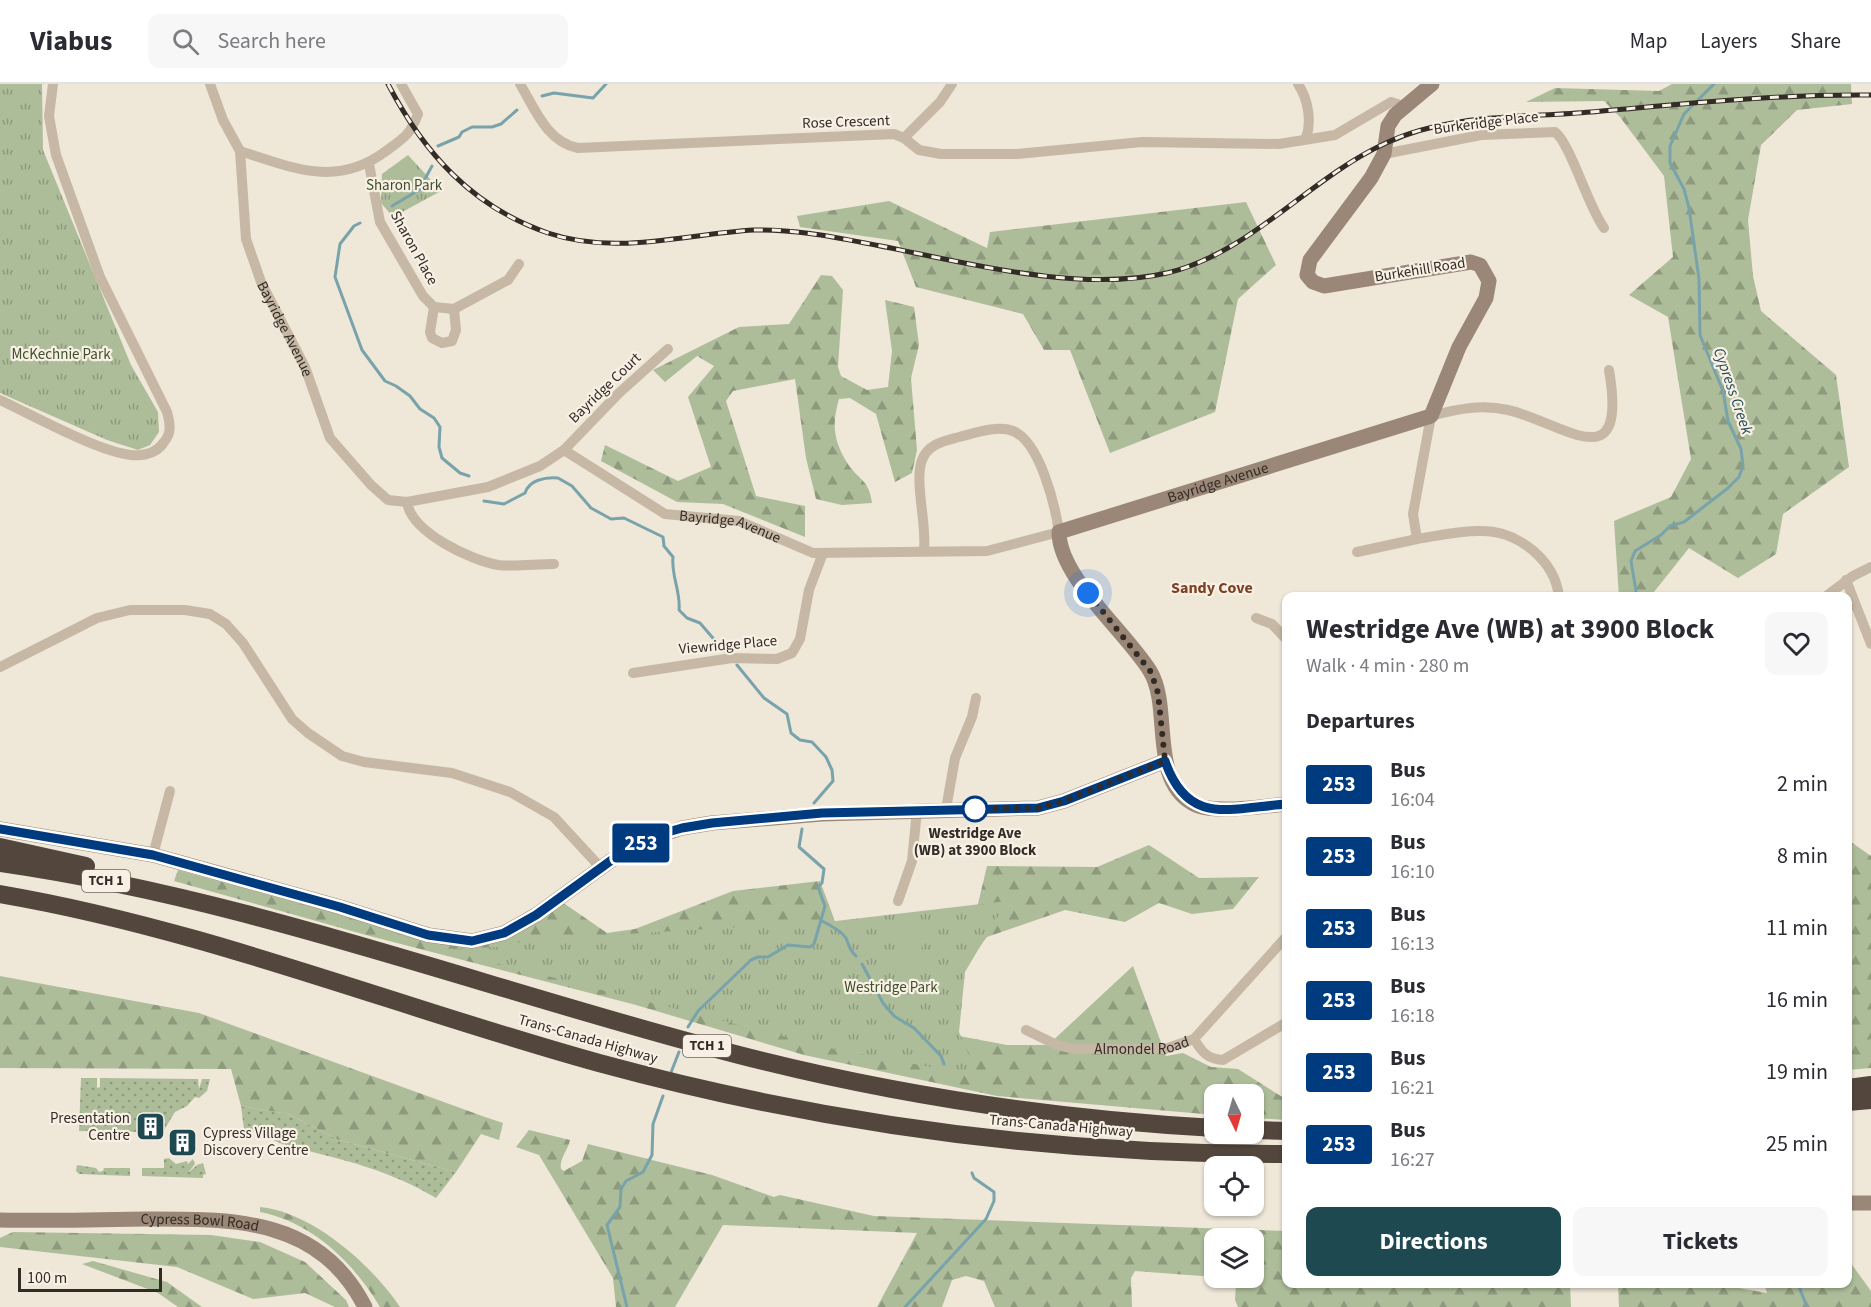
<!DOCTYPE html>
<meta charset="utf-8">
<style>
:root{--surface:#fff;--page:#f7f7f7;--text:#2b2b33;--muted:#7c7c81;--line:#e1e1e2;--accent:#1e4951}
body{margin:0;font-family:"Source Sans 3",sans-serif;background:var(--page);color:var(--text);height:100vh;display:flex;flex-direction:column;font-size:22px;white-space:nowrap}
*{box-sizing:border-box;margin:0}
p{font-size:20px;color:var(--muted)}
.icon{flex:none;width:33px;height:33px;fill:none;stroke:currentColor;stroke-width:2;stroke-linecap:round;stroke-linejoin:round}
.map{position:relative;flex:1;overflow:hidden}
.drawer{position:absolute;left:1282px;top:508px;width:570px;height:696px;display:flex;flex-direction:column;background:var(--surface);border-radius:12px;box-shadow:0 2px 4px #0004}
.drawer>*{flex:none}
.badge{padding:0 12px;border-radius:4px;font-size:21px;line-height:39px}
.needle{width:39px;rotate:175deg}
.tools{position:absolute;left:1204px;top:1000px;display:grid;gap:12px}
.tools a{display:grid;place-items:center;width:60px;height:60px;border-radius:12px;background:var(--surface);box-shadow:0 2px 4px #0004;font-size:30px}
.scale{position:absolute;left:18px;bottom:15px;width:144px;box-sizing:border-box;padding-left:6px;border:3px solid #322b26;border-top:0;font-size:16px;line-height:21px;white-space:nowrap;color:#322b26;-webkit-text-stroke:4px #f8f0e4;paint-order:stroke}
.you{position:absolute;width:30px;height:30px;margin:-15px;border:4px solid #fff;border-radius:50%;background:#1a73e8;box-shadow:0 0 0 9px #1a73e833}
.map>.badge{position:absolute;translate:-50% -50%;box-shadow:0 0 0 3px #fff}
h2{padding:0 24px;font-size:22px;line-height:54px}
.round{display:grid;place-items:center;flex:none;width:63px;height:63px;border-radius:12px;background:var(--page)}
.headline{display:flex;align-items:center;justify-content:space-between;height:102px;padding:0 24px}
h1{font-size:28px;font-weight:700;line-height:45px}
.primary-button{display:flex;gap:12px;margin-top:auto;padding:12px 24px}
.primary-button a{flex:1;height:69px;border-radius:12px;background:var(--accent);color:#fff;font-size:24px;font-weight:700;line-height:69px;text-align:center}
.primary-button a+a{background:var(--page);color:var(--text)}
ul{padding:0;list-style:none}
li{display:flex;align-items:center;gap:18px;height:72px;padding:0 24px}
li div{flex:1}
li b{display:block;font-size:22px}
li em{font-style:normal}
li .badge{min-width:66px;font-weight:700;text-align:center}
header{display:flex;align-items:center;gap:36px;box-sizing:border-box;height:84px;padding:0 30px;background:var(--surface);border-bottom:2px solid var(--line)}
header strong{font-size:28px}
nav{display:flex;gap:33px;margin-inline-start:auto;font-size:21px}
.search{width:420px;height:54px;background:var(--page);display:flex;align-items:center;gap:15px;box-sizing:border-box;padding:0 21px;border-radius:12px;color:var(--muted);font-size:22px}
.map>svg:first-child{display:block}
</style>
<header>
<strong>Viabus</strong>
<div class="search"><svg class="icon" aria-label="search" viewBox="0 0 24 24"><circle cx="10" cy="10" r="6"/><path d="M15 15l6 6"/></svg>Search here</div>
<nav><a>Map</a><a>Layers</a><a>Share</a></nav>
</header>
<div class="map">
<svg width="1871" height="1223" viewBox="0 0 1871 1223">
<defs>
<pattern id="grass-dots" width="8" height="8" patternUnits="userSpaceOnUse" patternTransform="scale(1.5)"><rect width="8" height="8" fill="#adbd99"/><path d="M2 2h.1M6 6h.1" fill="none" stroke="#8d9a7d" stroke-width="1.8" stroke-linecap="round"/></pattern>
<pattern id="forest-firs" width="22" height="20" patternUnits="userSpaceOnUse" patternTransform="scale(1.5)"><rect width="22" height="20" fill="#adbd99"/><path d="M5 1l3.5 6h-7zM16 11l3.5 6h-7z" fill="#8d9a7d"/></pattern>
<pattern id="park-tufts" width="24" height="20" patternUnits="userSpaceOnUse" patternTransform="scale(1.5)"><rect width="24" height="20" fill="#adbd99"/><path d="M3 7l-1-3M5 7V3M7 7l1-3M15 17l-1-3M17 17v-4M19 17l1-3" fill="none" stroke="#8d9a7d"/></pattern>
</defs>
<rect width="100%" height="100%" fill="#efe7d8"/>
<g fill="url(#grass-dots)">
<path d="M81,994H97V1004L100,1003V994L198,995L199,1005L202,995H210L207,1007L199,1014L195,1013L187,1022L175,1028L164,1046L160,1047V1035H141V1048L79,1047Z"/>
<path d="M241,1022L288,1030L339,1056L456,1088L436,1114C389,1086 345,1076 292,1063C276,1059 261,1049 244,1045Z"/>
<path d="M169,1074L176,1080L187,1077L188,1080L193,1075L195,1080L188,1089L197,1081L203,1079L206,1090L203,1091V1094L142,1092V1084H164V1075Z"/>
<path d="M77,1081L96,1084L99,1088L103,1087L104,1084H130V1092L79,1090L76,1087Z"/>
</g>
<g fill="url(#forest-firs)">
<path d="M1672,0H1851L1852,20L1797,26L1761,61L1748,136L1753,192L1761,227L1836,291L1849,383L1783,430L1776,470L1738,494L1689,464L1650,513H1619L1614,437L1671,413L1691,375L1668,233L1629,211L1673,173L1664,92L1620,33L1604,17L1526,18L1555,4L1659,7Z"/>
<path d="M889,117L987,164L990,148L1246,118L1276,181L1238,215L1215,328L1110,369L1070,266H1044L1023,230L916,203L898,157L800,143L797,132Z"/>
<path d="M821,191L832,192L843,206L838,283L841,292L867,306L888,303L892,267L885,216L914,223L919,261L911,294L917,366L912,389L895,398L876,330L850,314L839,315C832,339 833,355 846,377C857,396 869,394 872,419L842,421L816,415L806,374L795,295L733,307L726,317L756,412L805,422V453L723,420L677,418L601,377L605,361L678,397L711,383L688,313L714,282L697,272L665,298L653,286L739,243L789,240Z"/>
<path d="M1848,756L1871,772V984L1848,986Z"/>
<path d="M1149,761L1199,794L1259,793L1233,825L1192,830L1159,819L1125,838L1065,826L987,853L961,887L954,951L1007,961H1048L1133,882L1166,972L1183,969L1211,983L1238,985L1287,1016V1036L1254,1034V1011H1215V1031L997,1012L804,971L636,921L366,851L174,797L178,786L412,850L476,859L562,818L607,849L635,845L733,807L820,797L836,840L977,824L987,782L1097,783Z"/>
<path d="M0,892L199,929L485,1033L503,1039L499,1056L481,1050L456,1088L339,1056L288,1030L241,1022L231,985L0,984Z"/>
<path d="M529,1046L570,1056C568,1066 559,1075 561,1085L564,1087L582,1077L588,1060L712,1091L774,1113L780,1111L874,1132L1287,1147V1200H1570L1571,1223H1238L1235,1216L1236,1198L1222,1194H1254V1155H1215V1193L1135,1187L1131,1194L1132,1223H995L984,1197L966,1192L952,1196L942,1223H877L917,1149L723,1141L675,1223H616L613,1194L539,1071L516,1063Z"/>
<path d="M260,1123C312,1128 371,1180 400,1223H380C354,1179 312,1138 260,1128Z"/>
<path d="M1848,1131L1850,1178L1871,1207V1223H1619L1618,1200H1716L1767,1209L1764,1200H1848Z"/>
<path d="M13,1148L211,1151L260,1158L305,1178L346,1216L349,1223H335L305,1209L253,1215L177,1183L0,1163V1154Z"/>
<path d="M93,1177L167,1198L202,1223H178L158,1209L82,1180Z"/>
</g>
<g fill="url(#park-tufts)">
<path d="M0,0H42L43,66L131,281L158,328L159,348L150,361L138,366L107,356L0,309Z"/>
<path d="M408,71L441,107L393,133L381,119L382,90Z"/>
<path d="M1007,817L965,888L959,948L978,992L829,964L441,865L504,863L527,856L836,837Z"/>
</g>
<path fill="#adbd99" d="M920,840L923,881L901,883L897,842Z"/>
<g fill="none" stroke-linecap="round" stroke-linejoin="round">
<g stroke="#79a3ab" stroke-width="3">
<path d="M542,12L554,9L593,14L606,0"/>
<path d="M438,62L459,53L462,48L472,43H492L501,40L517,26"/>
<path d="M392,122L419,106L432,82"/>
<path d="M360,139L354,142L340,160L335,193L362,266L385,297L396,302L410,312L420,325L434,334L440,343L439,363L442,374L460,389L469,392"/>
<path d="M484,417L504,420L525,409C529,396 545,393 558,394L572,402L591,424L611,435L624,434L663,453L664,462L673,473C671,492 681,508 679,526L687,534L700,539L724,567"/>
<path d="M1637,513L1631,477L1635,467L1661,451L1670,442L1684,438L1728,404L1739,393L1743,382L1741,365L1728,337L1723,307L1700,251L1699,195L1689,124L1684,105L1670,79V62L1684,30L1714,0"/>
<path d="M737,581L764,614L787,630L791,649L800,656L812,658L826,673L832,686L833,697L814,719"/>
<path d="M822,837C830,841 841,847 846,854C849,861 849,866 856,872"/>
<path d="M862,880L883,919L894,932L914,944L941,972L944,980"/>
<path d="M688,943L698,927L751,876L758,873H768L788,861L810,863L814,860L825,822L818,803L822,799L824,785L799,763L802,745"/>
<path d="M1848,946L1850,953L1848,961"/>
<path d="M670,991L679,968"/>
<path d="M1798,1200L1807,1223"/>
<path d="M627,1223L607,1141L620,1123L621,1105L626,1097L643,1088L652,1071L653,1040L663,1012"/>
<path d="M905,1223L986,1135L994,1117V1108L974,1094L972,1089"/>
</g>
<g stroke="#c6b8a5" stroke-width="10">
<path id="s1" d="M210,0L223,36L240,67L246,155L261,198L305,283L330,354L371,401L388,416L407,418L488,403L540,382L564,366L665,430L739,437L813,469L987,467L1059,448C1055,421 1040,358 1013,347C997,341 975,349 959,353C944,357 928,360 922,376C914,396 927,441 924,466"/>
<path d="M520,0C535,25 547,58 578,64L894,50L904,54L919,66L941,70H1017L1142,58L1279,60L1335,51L1391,18L1403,22"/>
<path d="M1298,0C1308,15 1312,37 1306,54"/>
<path d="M904,54L940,18L952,0"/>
<path d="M240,67C293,84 337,104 386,67C404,54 410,51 418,30L401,0"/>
<path d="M1384,70L1481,51L1555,48C1570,59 1588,122 1604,144"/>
<path d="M369,80L380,138L423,212L434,223L454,225L508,196L519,180"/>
<path d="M434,223L430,248L432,254L442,259L452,257L456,246L454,225"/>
<path d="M0,316C31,330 110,375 141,371C150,370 159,366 164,358C172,349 170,339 167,328L100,193L56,71L49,32L53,0"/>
<path d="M564,366L619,309L668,265"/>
<path d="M407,418C411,448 470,476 498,481C516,483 536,480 554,480"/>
<path d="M1357,468L1417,455"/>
<path d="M1846,496L1871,560"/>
<path d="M1559,513C1555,476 1518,447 1482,447C1461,446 1438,452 1417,455L1413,430L1431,332C1457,325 1481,320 1508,326C1564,339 1628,398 1609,286"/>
<path d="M1825,513L1853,492L1871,483"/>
<path d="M1256,534L1272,540L1287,556"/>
<path d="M0,583L97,534L130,526H185L210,530L226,540L243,559L292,635L308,649L342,672L364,678L452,689L510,708L554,733L601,784"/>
<path d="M633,589L732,574L777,575L792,569L800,555L809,506L823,469"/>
<path d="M946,725L955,674L972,633L976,614"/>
<path d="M153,771L170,707"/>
<path d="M898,817L912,777L917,726"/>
<path id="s2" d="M1026,946L1057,961L1074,965H1165L1194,955L1287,852"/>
<path d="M1194,955C1202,968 1207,975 1223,976L1287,938"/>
</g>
<g stroke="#9a8777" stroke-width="15">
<path id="s3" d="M1287,720C1263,722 1212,731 1192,719C1149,694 1172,623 1150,587C1126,548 1059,493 1059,448L1431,332L1459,263L1486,214L1489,197L1480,181L1471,178L1324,202L1313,198L1307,191L1310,176L1371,94L1384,70L1388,42L1395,31L1432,0"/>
<path d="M0,745L153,771L340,823L428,851L472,857L504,849L536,831L620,770L641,758L682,744L712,739L822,730L1038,724L1064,717L1165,677"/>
<path d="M1848,1119H1871"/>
<path id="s4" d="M0,1136C49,1137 98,1136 146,1135C234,1135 319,1133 365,1223"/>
</g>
<g stroke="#53463d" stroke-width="18">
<path d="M0,763L86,782"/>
<path d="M0,779C252,815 493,908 739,971C894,1011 1055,1035 1215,1044"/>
<path d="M0,810C205,845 399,924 599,979C823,1040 1055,1071 1287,1070"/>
<path d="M1848,1004L1871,1001"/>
<path d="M1848,1018L1871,1016"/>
<path d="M1254,1046L1287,1047"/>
</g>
<defs>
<path id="rail" d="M388,0C424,69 472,123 548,149C617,172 684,150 754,146C791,145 829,152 865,159C957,176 1075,210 1167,189C1251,169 1309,94 1386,59C1450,29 1523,34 1591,28C1685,20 1777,10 1871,11"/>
</defs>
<use href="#rail" stroke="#322b26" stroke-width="5"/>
<use href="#rail" stroke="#f8f0e4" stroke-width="3" stroke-dasharray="9" stroke-linecap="butt"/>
</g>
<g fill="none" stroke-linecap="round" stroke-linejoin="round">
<defs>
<path id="line" d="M0,745L153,771L340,823L428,851L472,857L504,849L536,831L620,770L661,750L682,744L712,739L822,729L1038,724L1064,717L1165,677C1188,743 1230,724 1287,720"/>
</defs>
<use href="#line" stroke="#fff" stroke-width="14"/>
<use href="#line" stroke="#003b80" stroke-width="9"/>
<path stroke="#322b26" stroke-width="6" stroke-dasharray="0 10.8" d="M975,725H969L1038,724L1064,717L1165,677L1158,609L1151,588L1088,509"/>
</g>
<defs>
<symbol id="building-square" viewBox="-11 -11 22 22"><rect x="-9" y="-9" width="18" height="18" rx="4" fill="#1e4951" stroke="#f8f0e4"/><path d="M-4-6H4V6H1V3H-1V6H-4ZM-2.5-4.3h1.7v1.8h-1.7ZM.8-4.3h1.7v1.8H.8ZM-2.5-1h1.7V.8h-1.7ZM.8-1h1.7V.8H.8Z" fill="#fff"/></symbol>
</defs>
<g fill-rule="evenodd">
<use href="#building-square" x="134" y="1026" width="33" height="33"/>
<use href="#building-square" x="166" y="1042" width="33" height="33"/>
</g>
<circle fill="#fff" stroke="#003b80" stroke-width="3" cx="975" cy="725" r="12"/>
<g text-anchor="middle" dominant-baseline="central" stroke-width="4.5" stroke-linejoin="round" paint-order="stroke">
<g fill="#f8f0e4" stroke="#6d665f" stroke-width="1.5">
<rect x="82" y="786" width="48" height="22" rx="4.5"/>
<rect x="683" y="951" width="48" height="22" rx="4.5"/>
</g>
<g font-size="14" font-weight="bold" fill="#322b26">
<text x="106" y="797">TCH 1</text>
<text x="707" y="962">TCH 1</text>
</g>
<g font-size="15" fill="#322b26" stroke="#f8f0e4">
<text transform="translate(846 38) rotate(-2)">Rose Crescent</text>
<text transform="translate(1486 39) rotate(-7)">Burkeridge Place</text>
<text transform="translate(414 164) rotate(61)">Sharon Place</text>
<text transform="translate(1420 186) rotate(-9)">Burkehill Road</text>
<text stroke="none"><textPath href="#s1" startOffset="260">Bayridge Avenue</textPath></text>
<text transform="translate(605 304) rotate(-44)">Bayridge Court</text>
<text stroke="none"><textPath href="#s3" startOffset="574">Bayridge Avenue</textPath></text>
<text stroke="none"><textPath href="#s1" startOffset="836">Bayridge Avenue</textPath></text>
<text transform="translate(728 561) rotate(-5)">Viewridge Place</text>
<text transform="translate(588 955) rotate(16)">Trans-Canada Highway</text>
<text stroke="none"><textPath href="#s2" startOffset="120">Almondel Road</textPath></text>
<text transform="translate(1061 1042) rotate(5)">Trans-Canada Highway</text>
<text stroke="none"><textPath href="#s4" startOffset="200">Cypress Bowl Road</textPath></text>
</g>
<g font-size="15" fill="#3e4f2b" stroke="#f8f0e4">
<text x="404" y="101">Sharon Park</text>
<text x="61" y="270">McKechnie Park</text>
<text x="891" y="903">Westridge Park</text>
</g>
<g font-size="15" font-weight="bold" fill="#322b26" stroke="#f8f0e4">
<text x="975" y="749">Westridge Ave<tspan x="975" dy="17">(WB) at 3900 Block</tspan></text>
</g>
<g font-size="15" fill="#322b26" stroke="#f8f0e4" text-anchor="end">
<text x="130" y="1034">Presentation<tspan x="130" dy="17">Centre</tspan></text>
<text x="203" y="1049" text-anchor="start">Cypress Village<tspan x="203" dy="17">Discovery Centre</tspan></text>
</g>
<g font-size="16" font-style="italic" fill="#1e4951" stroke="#f8f0e4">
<text transform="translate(1733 307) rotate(71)">Cypress Creek</text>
</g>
<g font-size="16" font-weight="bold" fill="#7d4223" stroke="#f8f0e4">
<text x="1212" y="504">Sandy Cove</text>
</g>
</g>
</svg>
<div class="tools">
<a><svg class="needle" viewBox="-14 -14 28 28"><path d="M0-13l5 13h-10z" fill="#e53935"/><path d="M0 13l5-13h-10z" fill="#7c7c81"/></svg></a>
<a><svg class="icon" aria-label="locate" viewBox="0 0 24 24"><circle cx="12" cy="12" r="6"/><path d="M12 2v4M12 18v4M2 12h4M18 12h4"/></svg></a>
<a><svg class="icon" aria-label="layers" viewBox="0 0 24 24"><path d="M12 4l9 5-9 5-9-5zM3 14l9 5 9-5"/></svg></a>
</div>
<div class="scale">100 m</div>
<div class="you" style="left:1088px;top:509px"></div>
<b class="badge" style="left:641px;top:759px;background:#003b80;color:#fff">253</b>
<section class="drawer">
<div class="headline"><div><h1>Westridge Ave (WB) at 3900 Block</h1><p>Walk · 4 min · 280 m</p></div><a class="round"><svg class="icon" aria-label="heart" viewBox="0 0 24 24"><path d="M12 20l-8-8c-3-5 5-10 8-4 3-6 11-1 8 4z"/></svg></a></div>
<h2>Departures</h2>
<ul>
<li><span class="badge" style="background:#003b80;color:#fff">253</span><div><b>Bus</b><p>16:04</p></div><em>2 min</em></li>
<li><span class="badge" style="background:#003b80;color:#fff">253</span><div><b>Bus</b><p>16:10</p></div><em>8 min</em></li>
<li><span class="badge" style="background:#003b80;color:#fff">253</span><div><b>Bus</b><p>16:13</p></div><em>11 min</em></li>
<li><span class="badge" style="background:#003b80;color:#fff">253</span><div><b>Bus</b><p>16:18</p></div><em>16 min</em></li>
<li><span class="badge" style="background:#003b80;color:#fff">253</span><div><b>Bus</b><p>16:21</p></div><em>19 min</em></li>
<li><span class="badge" style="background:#003b80;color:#fff">253</span><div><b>Bus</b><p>16:27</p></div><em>25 min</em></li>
</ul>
<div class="primary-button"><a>Directions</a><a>Tickets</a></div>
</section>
</div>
